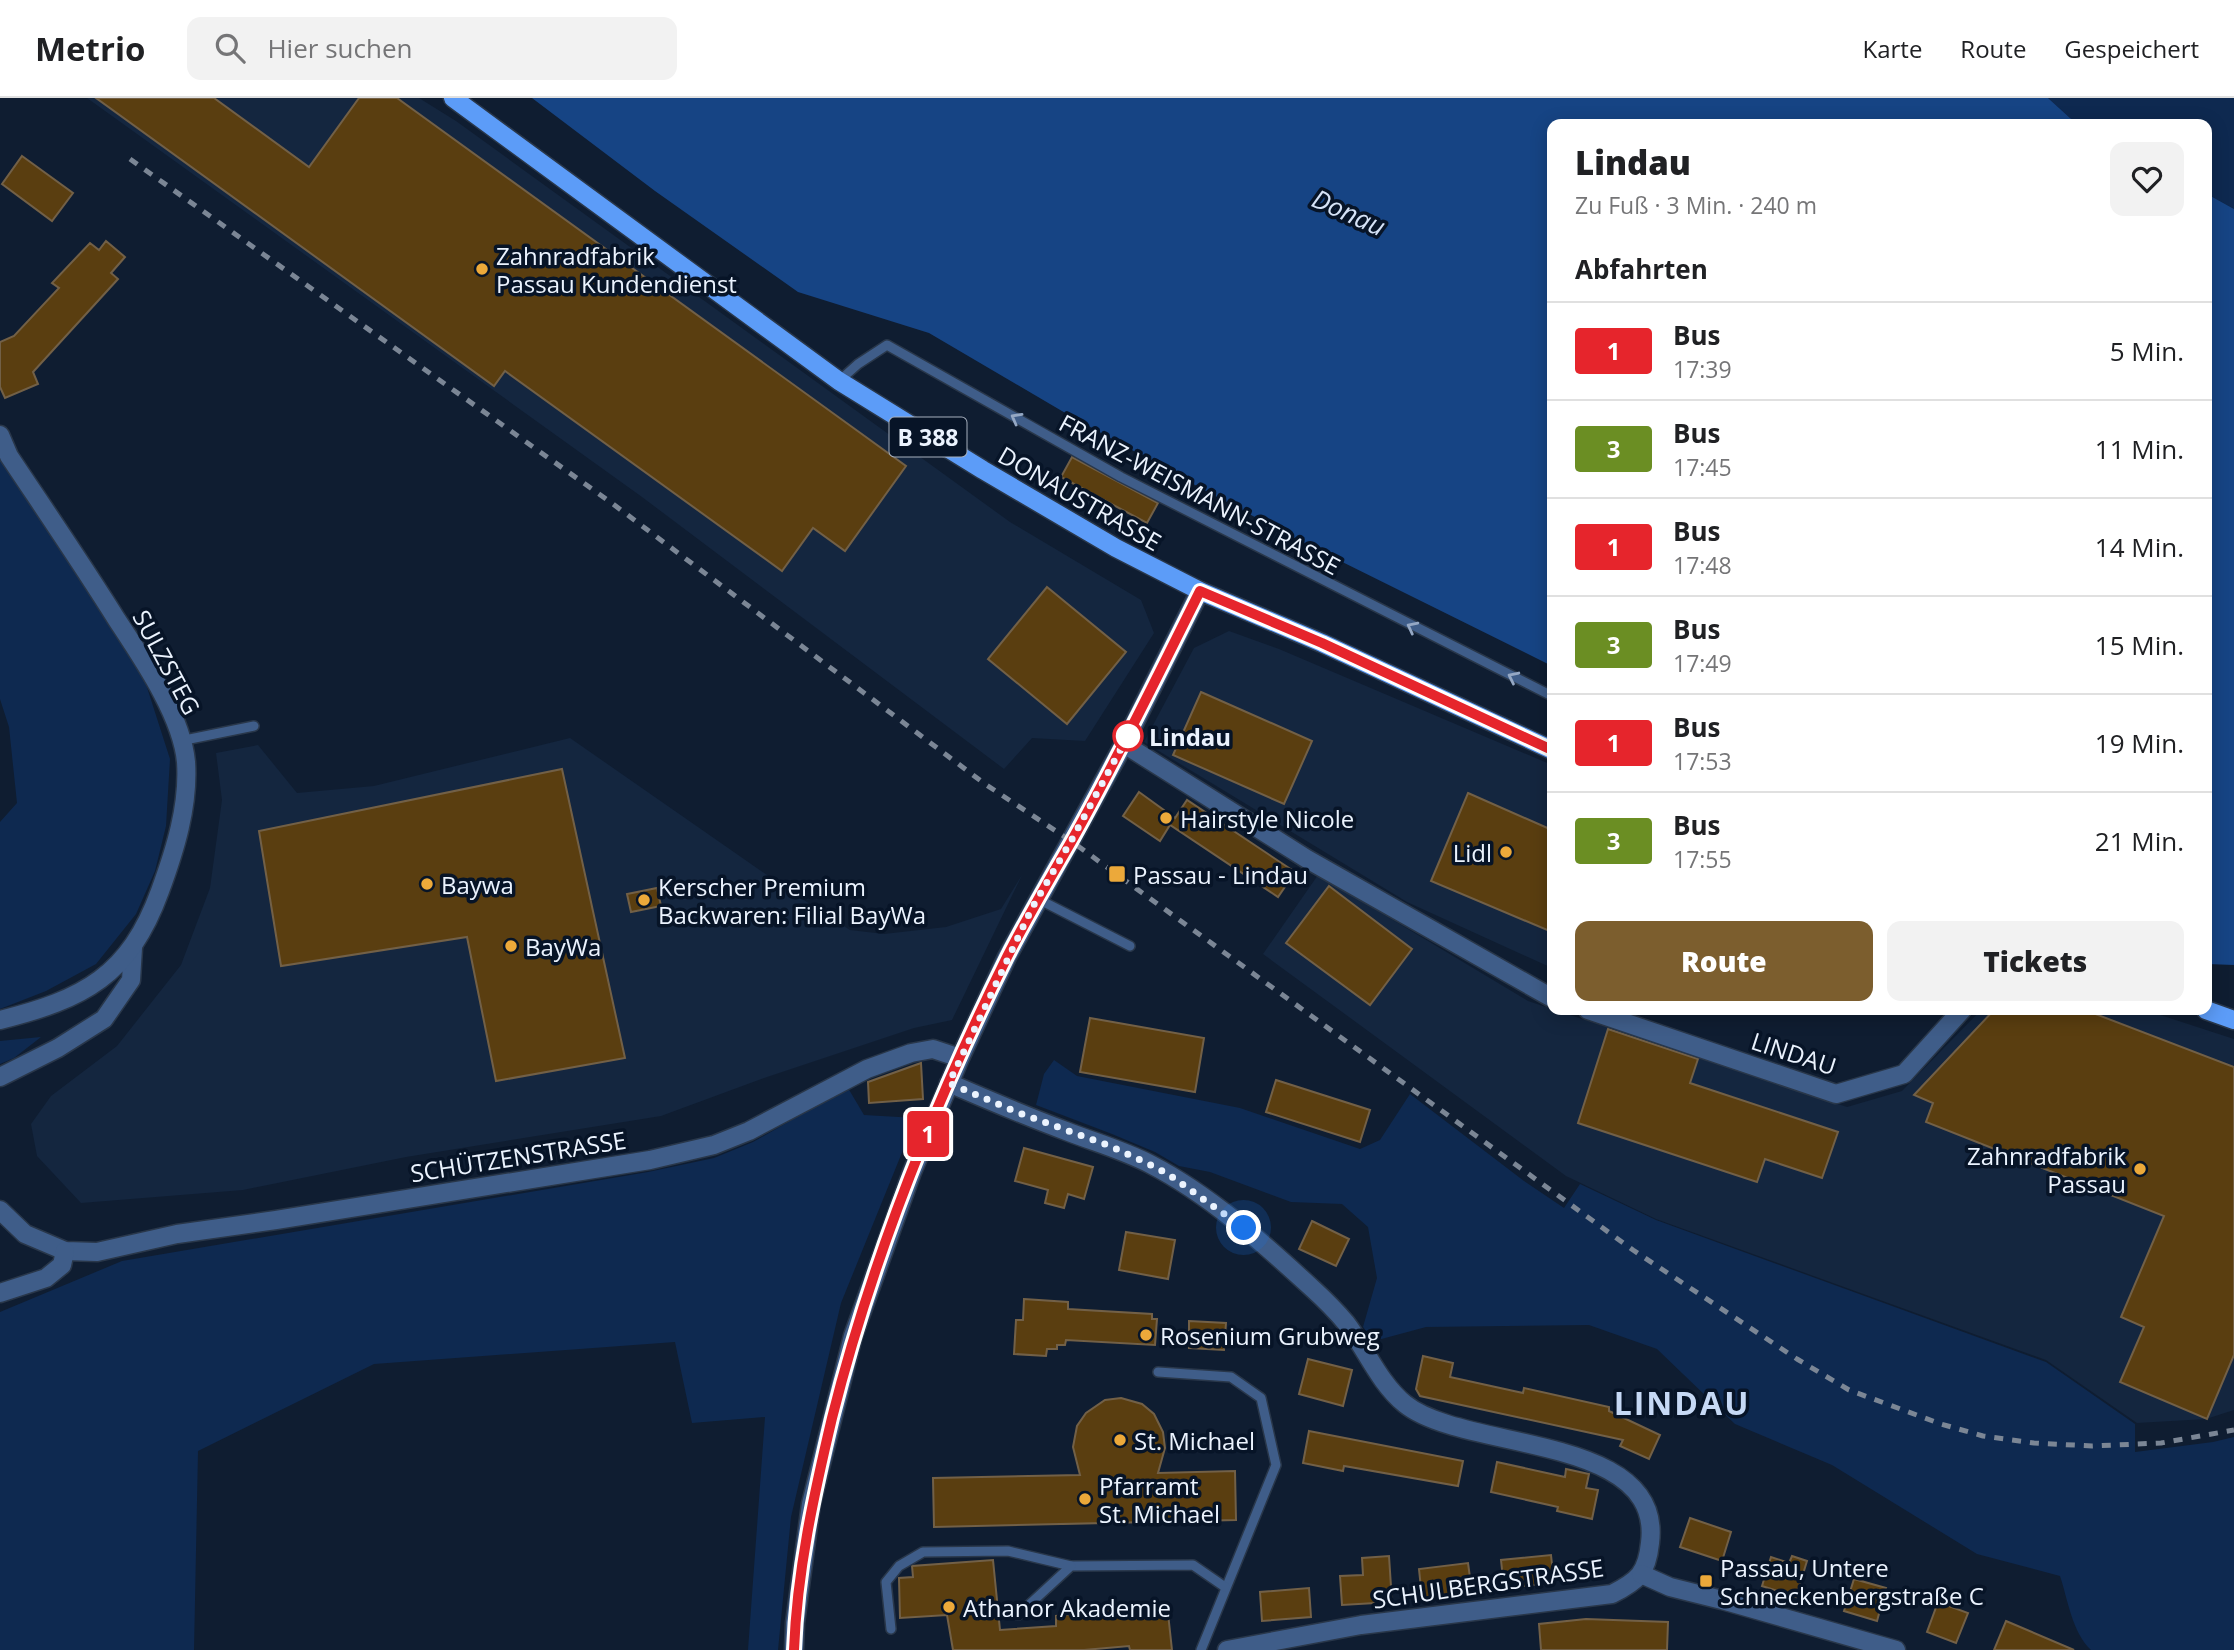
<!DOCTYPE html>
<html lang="de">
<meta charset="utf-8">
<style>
:root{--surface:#fff;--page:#f2f2f2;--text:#202124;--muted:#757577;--line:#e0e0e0;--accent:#7c5e2e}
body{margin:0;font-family:"Open Sans",sans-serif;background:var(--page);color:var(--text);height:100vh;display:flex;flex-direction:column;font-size:26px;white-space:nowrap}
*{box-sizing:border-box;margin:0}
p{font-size:23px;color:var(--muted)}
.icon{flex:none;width:38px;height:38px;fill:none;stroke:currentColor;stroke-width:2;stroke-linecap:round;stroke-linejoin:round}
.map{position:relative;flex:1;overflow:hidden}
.panel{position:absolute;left:1547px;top:21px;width:665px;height:896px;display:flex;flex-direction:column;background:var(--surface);border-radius:14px;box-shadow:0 4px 18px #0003}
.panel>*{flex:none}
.badge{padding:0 14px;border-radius:5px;font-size:24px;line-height:46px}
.you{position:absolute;width:35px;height:35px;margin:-18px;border:5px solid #fff;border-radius:50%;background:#1a73e8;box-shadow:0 0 0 10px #1a73e833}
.map>.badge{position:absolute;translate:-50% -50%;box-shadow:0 0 0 4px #fff}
h2{padding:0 28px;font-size:26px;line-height:63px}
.round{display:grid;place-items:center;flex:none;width:74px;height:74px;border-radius:14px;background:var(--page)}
.head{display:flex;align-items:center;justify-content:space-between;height:119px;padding:0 28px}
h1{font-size:33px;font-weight:800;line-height:52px}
.cta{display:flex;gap:14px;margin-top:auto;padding:14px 28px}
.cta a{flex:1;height:80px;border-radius:14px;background:var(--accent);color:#fff;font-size:28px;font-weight:800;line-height:80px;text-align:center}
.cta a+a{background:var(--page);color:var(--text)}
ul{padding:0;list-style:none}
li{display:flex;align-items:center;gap:21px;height:98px;padding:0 28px;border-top:2px solid var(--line)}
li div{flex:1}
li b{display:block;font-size:26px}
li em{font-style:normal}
li .badge{min-width:77px;font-weight:700;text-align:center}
header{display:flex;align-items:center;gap:42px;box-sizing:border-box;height:98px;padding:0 35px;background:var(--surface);border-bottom:2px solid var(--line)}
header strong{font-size:33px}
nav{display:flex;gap:38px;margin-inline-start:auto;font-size:24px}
.search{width:490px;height:63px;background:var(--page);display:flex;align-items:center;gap:18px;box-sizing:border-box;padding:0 24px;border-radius:14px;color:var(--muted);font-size:26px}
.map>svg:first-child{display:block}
</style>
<header>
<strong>Metrio</strong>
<div class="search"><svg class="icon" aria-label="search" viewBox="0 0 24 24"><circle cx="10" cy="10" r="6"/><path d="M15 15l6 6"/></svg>Hier suchen</div>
<nav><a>Karte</a><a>Route</a><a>Gespeichert</a></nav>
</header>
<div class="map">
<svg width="2234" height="1552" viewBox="0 0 2234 1552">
<rect width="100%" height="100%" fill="#0f1d31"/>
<g fill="#14263f">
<path d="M87,0H419L456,23L1010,424L1141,502L1154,535L1085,643L1032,640L1004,671L642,399Z"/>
<path d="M1229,533L1279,551L1552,667V870L1407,804L1144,644L1194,550Z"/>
<path d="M570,640L790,793L850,832L884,836L946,829L1001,811L1022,777L952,922L914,930L767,979L661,1018L406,1059L243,1092L81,1105L37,1058L31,1026L51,998L117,948L181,867L210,790L222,702L216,655L258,647L297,695L374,688Z"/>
<path d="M1318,777L1528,903L1847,1009L1902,993L1981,912H2145L2234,941V1312L2206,1321L2137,1325L2046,1262L1656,1121L1566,1078L1263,856Z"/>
</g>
<g fill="#0e2950">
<path d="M2048,0H2234V111L2207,96V26H2080L2070,20Z"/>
<path d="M0,359L144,580L170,661L166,728L155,773L136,816L96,866L46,893L0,911V724L17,705L9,629L0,601Z"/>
<path d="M41,939L14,960L0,966V943Z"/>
<path d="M1054,962L1077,978L1240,1010L1360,1051L1380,1042L1410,996L1524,1083L1564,1110L1580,1086L1656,1122L2046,1264L2135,1326V1354L2213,1344L2234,1339V1552H2091C2072,1534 2068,1502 2060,1478L1977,1456L1832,1367L1735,1326L1657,1251L1589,1227L1426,1229L1374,1243L1363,1229L1377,1180L1368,1129L1342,1106L1291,1104L1210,1074L1179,1068L1155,1054L1112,1036L1036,1007L1044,976Z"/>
<path d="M848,990L864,1017L916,1020L841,1205L791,1419L778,1552H748L765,1319L692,1325L675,1244L374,1266L198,1353L194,1552H0V1214L122,1163L648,1074L714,1060L753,1044Z"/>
</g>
<g fill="#164484">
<path d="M532,0H2048L2070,20L2080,26H1552V568L1304,445L1215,398L1067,316L929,235L798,194L655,93Z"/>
<path d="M2207,96L2234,111V867L2207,866Z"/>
</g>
<g fill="#5a3e10" stroke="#726047" stroke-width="2">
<path d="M96,0H214L309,69L359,0H397L906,368L845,453L813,430L782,473L505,273L494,288Z"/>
<path d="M22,58L73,95L52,123L2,86Z"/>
<path d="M106,143L125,159L111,175L118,181L33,274L38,286L5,300L0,289V244L14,238L59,190L52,185L90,145L99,152Z"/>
<path d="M1072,359L1158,405L1147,425L1061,379Z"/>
<path d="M1047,489L1126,554L1067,626L988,561Z"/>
<path d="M1201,594L1312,643L1284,706L1173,657Z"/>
<path d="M562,671L625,960L496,983L467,839L281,868L259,733Z"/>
<path d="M1139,694L1175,720L1187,702L1295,774L1278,799L1170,727L1160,743L1123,718Z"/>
<path d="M1468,695L1552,732V834L1431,783Z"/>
<path d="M1329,788L1412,851L1370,907L1286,845Z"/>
<path d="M657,790L661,808L631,814L627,796Z"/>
<path d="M1994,912H2085L2234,969V1257L2207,1321L2120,1284L2144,1229L2121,1219L2164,1118L1926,1024L1933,1005L1914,997Z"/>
<path d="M1090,920L1204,940L1195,994L1080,974Z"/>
<path d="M1608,931L1698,961L1690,985L1838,1034L1822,1080L1765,1061L1757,1084L1578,1025Z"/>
<path d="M921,965L923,1001L869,1005L868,984Z"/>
<path d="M1276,982L1370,1012L1360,1044L1266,1014Z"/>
<path d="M1024,1050L1093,1069L1084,1101L1068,1096L1064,1110L1045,1105L1048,1092L1015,1083Z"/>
<path d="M1312,1123L1349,1141L1336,1168L1299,1151Z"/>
<path d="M1126,1134L1175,1142L1168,1181L1119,1172Z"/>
<path d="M1024,1201L1068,1204V1211L1152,1216V1221H1157L1155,1247L1066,1242L1065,1247H1057V1251H1047L1046,1258L1014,1256L1016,1222H1023Z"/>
<path d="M1189,1223L1226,1225L1224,1252L1189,1250Z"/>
<path d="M1423,1258L1453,1265L1450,1279L1523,1295L1524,1290L1609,1309V1313L1660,1337L1649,1361L1620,1348L1623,1342L1420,1298L1416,1291Z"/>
<path d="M1308,1261L1352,1272L1343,1308L1299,1296Z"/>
<path d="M1121,1300L1142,1306L1154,1316L1163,1334L1165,1350L1158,1375L1235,1373L1236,1422L934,1429L933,1380L1080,1377L1073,1349L1077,1328L1086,1315L1105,1302Z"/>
<path d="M1309,1333L1463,1363L1458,1388L1344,1368L1343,1373L1303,1365Z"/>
<path d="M1497,1364L1565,1379L1566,1371L1589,1376L1586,1390L1598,1392L1592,1421L1557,1413L1558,1409L1491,1394Z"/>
<path d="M1690,1420L1731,1434L1722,1463L1680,1449Z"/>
<path d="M1551,1457L1554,1485L1504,1490L1501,1462Z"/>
<path d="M1389,1458L1392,1504L1342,1507L1340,1478L1363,1477L1362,1460Z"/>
<path d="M1792,1458L1807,1463L1796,1499L1762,1488L1771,1459L1789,1465Z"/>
<path d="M993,1462L1000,1532L1056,1528V1518L1167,1506L1172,1552H1130L1129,1548L1084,1552H953L947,1517L900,1520L899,1480L913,1479L912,1468Z"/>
<path d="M1468,1465L1472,1494L1422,1500L1419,1471Z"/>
<path d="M1854,1481L1886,1490L1877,1523L1844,1513Z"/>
<path d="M1309,1490L1311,1519L1262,1523L1260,1494Z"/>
<path d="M1938,1504L1968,1515L1956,1545L1927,1534Z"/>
<path d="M1586,1521L1668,1524L1667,1552H1541L1539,1526Z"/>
<path d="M2006,1523L2074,1552H1994Z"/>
</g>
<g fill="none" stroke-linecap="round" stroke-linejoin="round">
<defs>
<g id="service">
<path d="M839,283L858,266L887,247L1121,379L1552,598"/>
<path d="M180,643L254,628"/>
<path d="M1038,801L1130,848"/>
<path d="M1158,1274L1231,1279L1261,1300L1276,1367L1201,1552"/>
<path d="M1018,1517L1071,1468L1193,1467L1225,1489"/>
<path d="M891,1531L886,1484L899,1468L923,1454L1008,1453L1071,1468"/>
</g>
<g id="minor">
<path d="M1124,646L1307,761L1552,900"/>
<path d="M1588,912L1836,996L1904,976L1962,912"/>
<path d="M0,979L58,950L104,921L131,882L133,850"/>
<path d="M949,985C988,1002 1026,1018 1066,1033C1094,1044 1123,1052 1150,1066C1210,1097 1263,1145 1313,1191C1324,1201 1336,1213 1346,1225C1366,1251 1379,1285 1405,1306C1464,1354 1664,1335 1650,1445C1647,1475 1638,1483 1612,1496L1361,1527L1227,1552"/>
<path d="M0,1112L25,1136L65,1153L97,1154L177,1136L276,1122L650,1062L714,1047L749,1033L867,971L911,955L933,951L960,960"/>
<path d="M0,1195L46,1180L62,1167L65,1153"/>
<path d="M1641,1476L1670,1489L1722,1502L1896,1552"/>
</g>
<g id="tertiary">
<path d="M0,337L9,358C45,412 82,466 117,522C142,560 182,618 186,664C189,708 175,752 160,793C129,878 84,901 0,922"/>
<path d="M794,1552L795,1525L811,1406L853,1238L912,1074L960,960L1007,859L1124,646L1200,493"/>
</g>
<g id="primary">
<path d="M453,0L839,283L983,372L1116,450L1200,493L1322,545L1552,652"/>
<path d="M2206,912L2234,922"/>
</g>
</defs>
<use href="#service" stroke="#29374a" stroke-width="12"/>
<use href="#minor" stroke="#29374a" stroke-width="21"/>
<use href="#tertiary" stroke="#29374a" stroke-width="21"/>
<use href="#primary" stroke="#29374a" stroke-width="21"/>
<use href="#service" stroke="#3f5d89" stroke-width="9"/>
<use href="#minor" stroke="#3f5d89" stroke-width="18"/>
<use href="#tertiary" stroke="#3f5d89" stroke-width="18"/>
<use href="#primary" stroke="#5c9cf8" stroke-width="18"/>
<path stroke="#7b8695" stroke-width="5" stroke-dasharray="9 9" stroke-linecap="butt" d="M130,61L613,406L985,686L1071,743L1633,1152L1797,1261L1849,1292L1941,1326L1983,1338L2034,1345L2092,1348L2161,1345L2234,1332"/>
</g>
<defs><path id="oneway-chevron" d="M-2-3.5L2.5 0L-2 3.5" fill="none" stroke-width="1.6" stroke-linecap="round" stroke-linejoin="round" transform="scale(1.75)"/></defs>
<g stroke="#95a8c4">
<use href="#oneway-chevron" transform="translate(1016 320) rotate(-151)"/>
<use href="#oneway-chevron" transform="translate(1412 529) rotate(-153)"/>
<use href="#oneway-chevron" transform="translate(1513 579) rotate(-154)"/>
</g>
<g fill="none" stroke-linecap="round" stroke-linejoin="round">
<defs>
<path id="line" d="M794,1552C797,1473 814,1396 832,1320C872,1161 934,1006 1007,859C1027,820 1049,782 1071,744C1117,662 1158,577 1200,493L1322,545L1552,652"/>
</defs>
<use href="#line" stroke="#fff" stroke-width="16"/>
<use href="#line" stroke="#e6252c" stroke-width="10"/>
<path stroke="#ebf3fe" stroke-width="7" stroke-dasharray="0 12.6" d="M1128,638L1130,634L1071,743L1032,810L949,985L1014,1013L1110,1048L1147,1065L1168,1076L1244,1130"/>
</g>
<g fill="#eca93a" stroke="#071427" stroke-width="2.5">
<circle cx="482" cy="171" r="7"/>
<circle cx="1166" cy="720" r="7"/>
<circle cx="1506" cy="754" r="7"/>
<rect x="1108" y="767" width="18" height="18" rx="3.5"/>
<circle cx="427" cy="786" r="7"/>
<circle cx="644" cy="802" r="7"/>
<circle cx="511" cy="848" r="7"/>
<circle cx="2140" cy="1071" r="7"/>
<circle cx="1146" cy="1237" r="7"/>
<circle cx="1120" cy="1342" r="7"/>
<circle cx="1085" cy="1401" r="7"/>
<rect x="1699" y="1476" width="14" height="14" rx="3.5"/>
<circle cx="949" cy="1509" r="7"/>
</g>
<circle fill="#fff" stroke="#e6252c" stroke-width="3.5" cx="1128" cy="638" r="14"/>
<g text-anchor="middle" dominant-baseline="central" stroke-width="7" stroke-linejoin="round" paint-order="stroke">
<rect fill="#071427" stroke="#a7b0be" stroke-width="2" x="889.5" y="319.5" width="77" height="39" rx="5"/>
<g font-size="23" font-weight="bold" fill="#ebf3fe">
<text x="928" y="339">B 388</text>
</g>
<g font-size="24" fill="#ebf3fe" stroke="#071427" text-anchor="start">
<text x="496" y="157">Zahnradfabrik<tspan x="496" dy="28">Passau Kundendienst</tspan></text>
<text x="1180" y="720">Hairstyle Nicole</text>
<text x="1492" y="754" text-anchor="end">Lidl</text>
<text x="1133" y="776">Passau - Lindau</text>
<text x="441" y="786">Baywa</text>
<text x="658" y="788">Kerscher Premium<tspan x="658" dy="28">Backwaren: Filial BayWa</tspan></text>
<text x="525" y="848">BayWa</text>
<text x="2126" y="1057" text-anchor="end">Zahnradfabrik<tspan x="2126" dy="28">Passau</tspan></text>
<text x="1160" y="1237">Rosenium Grubweg</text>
<text x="1134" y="1342">St. Michael</text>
<text x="1099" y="1387">Pfarramt<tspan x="1099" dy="28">St. Michael</tspan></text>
<text x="1720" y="1469">Passau, Untere<tspan x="1720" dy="28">Schneckenbergstraße C</tspan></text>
<text x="963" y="1509">Athanor Akademie</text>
</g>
<g font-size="24" fill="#ebf3fe" stroke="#071427">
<text transform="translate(1200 396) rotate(28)">FRANZ-WEISMANN-STRASSE</text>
<text transform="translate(1080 400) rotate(30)">DONAUSTRASSE</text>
<text transform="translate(167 564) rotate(62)">SULZSTEG</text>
<text transform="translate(1794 955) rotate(18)">LINDAU</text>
<text transform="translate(518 1058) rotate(-9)">SCHÜTZENSTRASSE</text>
<text transform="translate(1488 1485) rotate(-8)">SCHULBERGSTRASSE</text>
</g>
<g font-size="24" font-weight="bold" fill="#ebf3fe" stroke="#071427" text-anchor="start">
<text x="1149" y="638">Lindau</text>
</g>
<g font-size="26" font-style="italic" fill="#d6e3f7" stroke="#071427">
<text transform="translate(1349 114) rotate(24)">Donau</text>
</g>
<g font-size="32" font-weight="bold" letter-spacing="2" fill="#c6d9f5" stroke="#071427">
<text x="1682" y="1304">LINDAU</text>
</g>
</g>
</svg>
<div class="you" style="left:1244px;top:1130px"></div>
<b class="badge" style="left:928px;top:1036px;background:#e6252c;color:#fff">1</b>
<section class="panel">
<div class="head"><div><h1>Lindau</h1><p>Zu Fuß · 3 Min. · 240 m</p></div><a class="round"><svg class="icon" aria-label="heart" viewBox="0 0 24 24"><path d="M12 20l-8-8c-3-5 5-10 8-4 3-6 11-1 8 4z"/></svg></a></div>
<h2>Abfahrten</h2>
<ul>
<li><span class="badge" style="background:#e6252c;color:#fff">1</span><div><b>Bus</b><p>17:39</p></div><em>5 Min.</em></li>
<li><span class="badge" style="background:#6b8e23;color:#fff">3</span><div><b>Bus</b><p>17:45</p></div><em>11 Min.</em></li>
<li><span class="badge" style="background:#e6252c;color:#fff">1</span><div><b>Bus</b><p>17:48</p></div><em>14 Min.</em></li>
<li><span class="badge" style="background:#6b8e23;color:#fff">3</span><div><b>Bus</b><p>17:49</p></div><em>15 Min.</em></li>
<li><span class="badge" style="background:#e6252c;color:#fff">1</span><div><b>Bus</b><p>17:53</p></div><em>19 Min.</em></li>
<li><span class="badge" style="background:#6b8e23;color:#fff">3</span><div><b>Bus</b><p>17:55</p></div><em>21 Min.</em></li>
</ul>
<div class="cta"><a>Route</a><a>Tickets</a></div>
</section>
</div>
